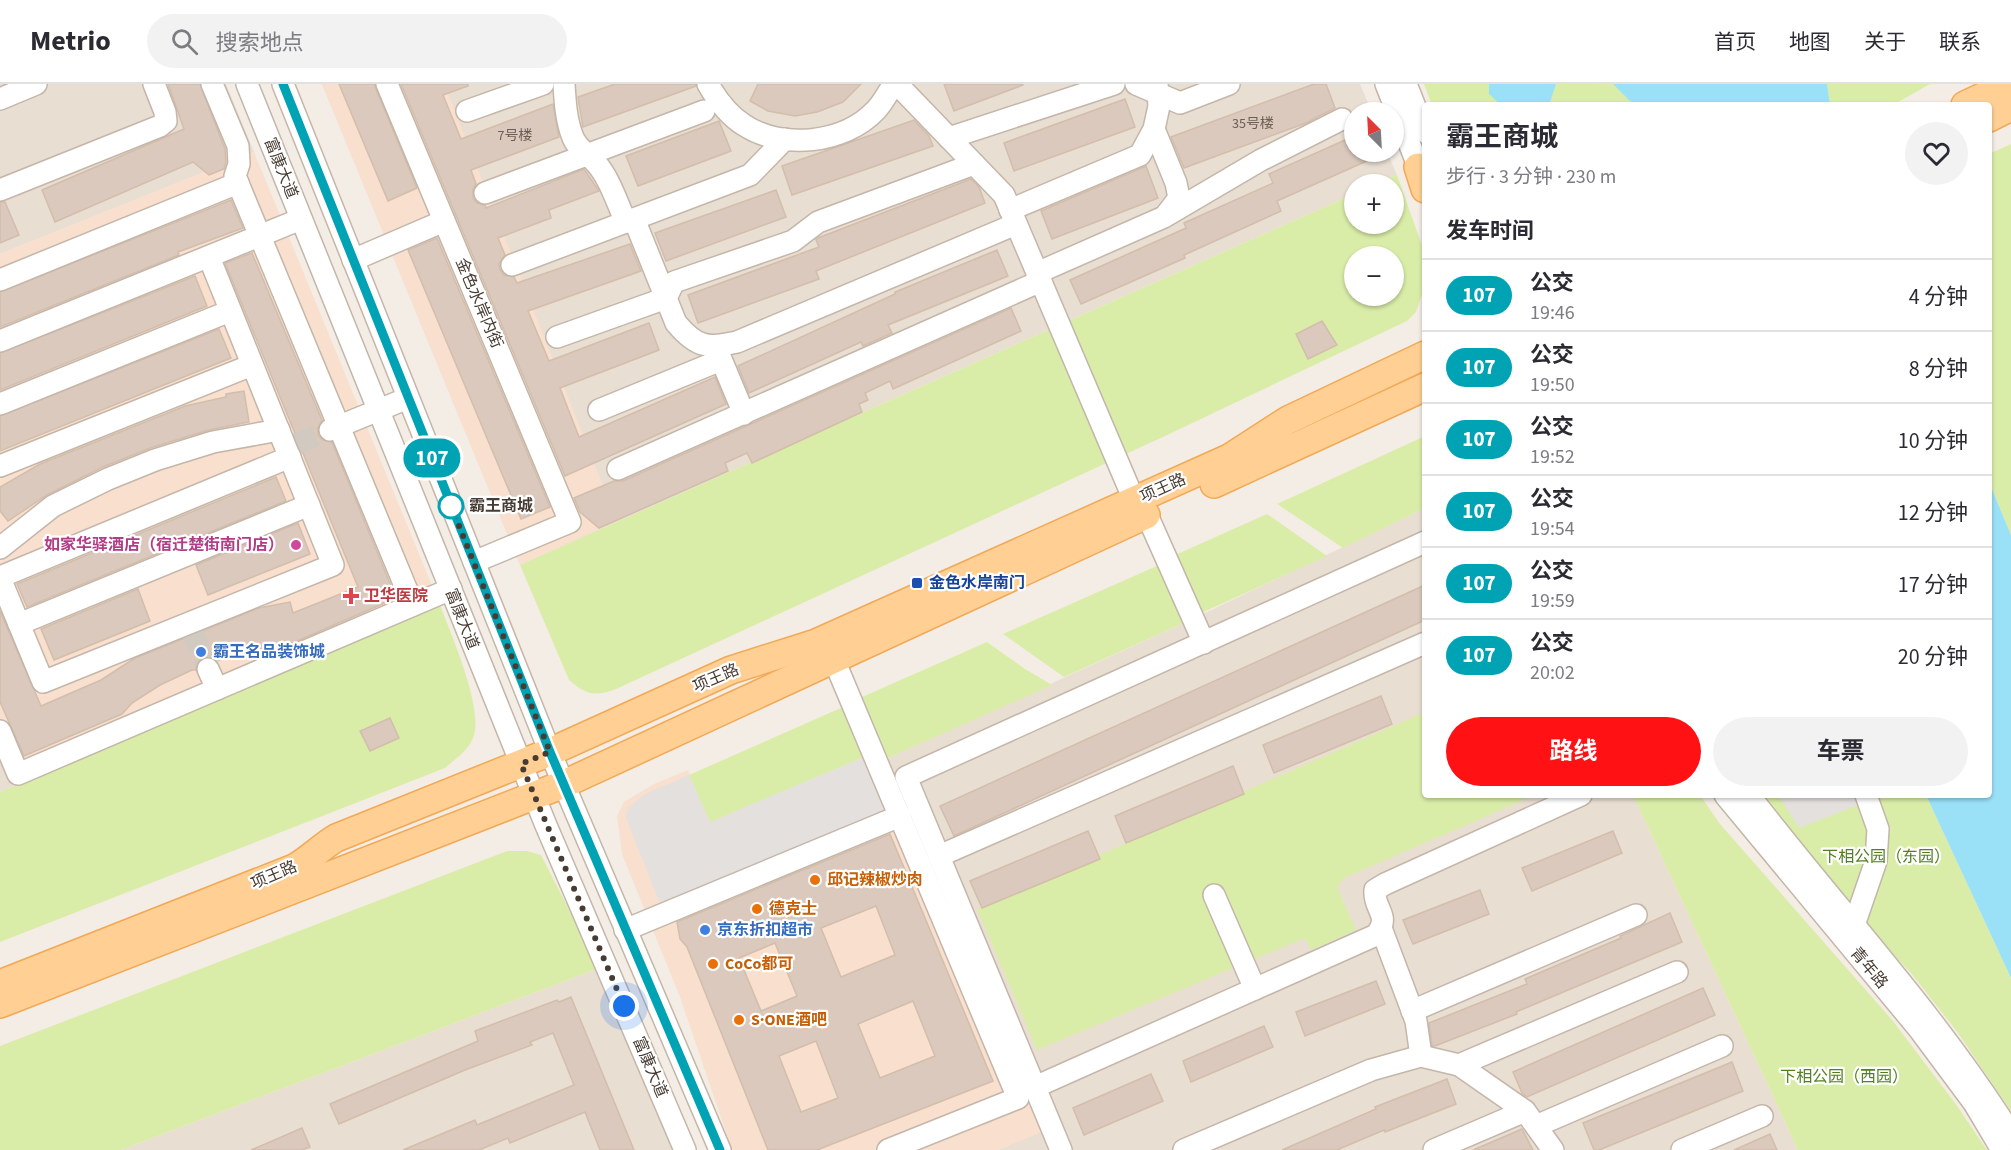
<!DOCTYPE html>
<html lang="zh">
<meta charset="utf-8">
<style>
:root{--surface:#fff;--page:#f2f2f3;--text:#2b2b33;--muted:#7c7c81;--line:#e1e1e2;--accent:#ff1114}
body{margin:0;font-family:"Source Sans 3","Noto Sans SC",sans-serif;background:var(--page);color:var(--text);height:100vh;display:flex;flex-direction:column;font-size:22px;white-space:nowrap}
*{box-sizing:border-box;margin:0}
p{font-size:20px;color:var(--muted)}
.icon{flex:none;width:33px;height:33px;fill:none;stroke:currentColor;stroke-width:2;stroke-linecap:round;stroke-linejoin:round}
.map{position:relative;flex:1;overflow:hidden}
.drawer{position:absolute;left:1422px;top:18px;width:570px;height:696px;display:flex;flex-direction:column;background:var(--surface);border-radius:6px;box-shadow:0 2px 4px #0004}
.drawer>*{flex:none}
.badge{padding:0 12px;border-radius:20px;font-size:21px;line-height:39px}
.needle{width:39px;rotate:336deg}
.controls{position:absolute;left:1344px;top:18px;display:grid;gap:12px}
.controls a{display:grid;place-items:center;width:60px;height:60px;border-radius:50%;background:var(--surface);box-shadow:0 2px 4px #0004;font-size:30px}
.you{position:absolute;width:30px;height:30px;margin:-15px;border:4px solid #fff;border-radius:50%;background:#1a73e8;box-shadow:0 0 0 9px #1a73e833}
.map>.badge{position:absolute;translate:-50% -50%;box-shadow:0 0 0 3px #fff}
h2{padding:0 24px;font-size:22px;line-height:54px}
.round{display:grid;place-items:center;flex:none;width:63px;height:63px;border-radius:32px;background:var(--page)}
.summary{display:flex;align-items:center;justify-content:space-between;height:102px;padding:0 24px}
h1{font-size:28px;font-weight:700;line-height:45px}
.primary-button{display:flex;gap:12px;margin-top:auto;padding:12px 24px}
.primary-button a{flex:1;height:69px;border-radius:36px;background:var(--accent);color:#fff;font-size:24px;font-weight:700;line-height:69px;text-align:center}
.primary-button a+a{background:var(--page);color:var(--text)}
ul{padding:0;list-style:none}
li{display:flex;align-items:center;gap:18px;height:72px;padding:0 24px;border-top:2px solid var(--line)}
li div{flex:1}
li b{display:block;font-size:22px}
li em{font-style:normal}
li .badge{min-width:66px;font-weight:700;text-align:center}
header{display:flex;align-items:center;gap:36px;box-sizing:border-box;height:84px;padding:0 30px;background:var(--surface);border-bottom:2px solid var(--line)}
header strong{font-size:28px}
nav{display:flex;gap:33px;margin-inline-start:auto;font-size:21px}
.search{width:420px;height:54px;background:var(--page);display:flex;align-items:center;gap:15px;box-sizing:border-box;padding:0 21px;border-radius:33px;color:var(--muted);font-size:22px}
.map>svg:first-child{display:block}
</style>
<header>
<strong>Metrio</strong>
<div class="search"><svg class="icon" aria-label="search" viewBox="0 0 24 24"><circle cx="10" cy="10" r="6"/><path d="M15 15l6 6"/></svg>搜索地点</div>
<nav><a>首页</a><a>地图</a><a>关于</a><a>联系</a></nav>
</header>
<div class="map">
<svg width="2011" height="1066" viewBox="0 0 2011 1066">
<rect width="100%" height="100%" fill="#f4ede5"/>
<g fill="#e9ded2">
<path d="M0,0H226L254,68L0,170Z"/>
<path d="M322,0H1360L1372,28H1354V68H1387L1397,91L1375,100H1354V110L520,481Z"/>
<path d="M1425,424V711H1633L1798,1066H998L1042,1047L888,674L1186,538Z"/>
<path d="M0,668L15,702L0,708Z"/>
<path d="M599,884L676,1066H121Z"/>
</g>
<g fill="#f9dfcd">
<path d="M322,0H444L617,437L520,481Z"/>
<path d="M254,68L440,521L15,702L0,668V170Z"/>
<path d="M864,673L888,674L1042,1048L998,1066H732L680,913L622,770L617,732L624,718L654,700L688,686L710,738Z"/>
</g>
<g fill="#daeda8" fill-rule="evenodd">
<path d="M1424,0H1634L1643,21H1432Z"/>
<path d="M1827,0H1930L1893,21H1830Z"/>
<path d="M2011,60V451L1989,398V70Z"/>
<path d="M1397,91L1425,170V197L1423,207L1416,228L1407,237L1165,352L616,605C595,613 586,611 569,596L520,481L1354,110V140H1394V100H1375ZM1354,172H1394V212H1354Z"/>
<path d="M1425,352V424L1343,464L1277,420Z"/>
<path d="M1267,430L1327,472L1199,530L1173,472Z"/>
<path d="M1159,481L1186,538L1064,593L1003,550Z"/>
<path d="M440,521C451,550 485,627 473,654C468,667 455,675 445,684L0,858V708Z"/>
<path d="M987,558L1025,585L1052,601L888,674L862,613Z"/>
<path d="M843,623L864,673L710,739L689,691Z"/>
<path d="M1425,628V711H1535L1344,794L1337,803L1356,846L1311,866L1305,854L1037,966L977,825Z"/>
<path d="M1633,711H1700L1720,740L1893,937L1955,1019L1987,1066H1798Z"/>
<path d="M1756,711H1926L2011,894V1027L1958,949L1911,889L1841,816Z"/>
<path d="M507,767H527L541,771L599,884L121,1066H0V962Z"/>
</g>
<g fill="#e4e0dd">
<path d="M864,673L885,730L661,822L626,734L628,724L645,710L689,691L710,738Z"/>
<path d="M1778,711H1856L1860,720L1799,744Z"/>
</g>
<g fill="#9ae1f8">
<path d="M1489,0H1556L1549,21H1501L1489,10Z"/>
<path d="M1613,0H1827L1830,21H1639L1630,17Z"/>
<path d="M1989,398L2011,451V894L1926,711H1989Z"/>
</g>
<g fill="#dac9bc" stroke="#d3bdab" stroke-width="1.5" fill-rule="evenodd">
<path d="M168,0H200L225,65L226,78L224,85L209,91L193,78L55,138L42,106L184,45Z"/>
<path d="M339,0H374L417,104L388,117Z"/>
<path d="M401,0H468V2L443,11L461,55L553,20L559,53L471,86L476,100L473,106V114L477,119L485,121L486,124L584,85L599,107L549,126L551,134L498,154L505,171L499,180L500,186L504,191L514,193L517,199L630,160L641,187L528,227L549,277L649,239L659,266L560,304L579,353L715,293L726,320L565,392Z"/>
<path d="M615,0H695L696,2L583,43L578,13Z"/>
<path d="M758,0H861L843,18L817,28L795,32L768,27L750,17Z"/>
<path d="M944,0H1022L1023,1L954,27Z"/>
<path d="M1314,0H1326L1335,24L1306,39L1184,84L1171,53Z"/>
<path d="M1125,15L1135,43L1014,87L1004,59Z"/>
<path d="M914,36L929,52L933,62L792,111L782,82Z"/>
<path d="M719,37L731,67L638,102L626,72Z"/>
<path d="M1354,52V68H1387L1277,117L1281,127L1184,171L1185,174L1081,220L1070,196L1186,144L1184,139L1273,99L1269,90Z"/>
<path d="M1146,82L1158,114L1052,155L1041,127Z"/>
<path d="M971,95L979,103L985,119L816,187L819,195L698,239L688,211L819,163L816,156L818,154Z"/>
<path d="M776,106L786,133L666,177L655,149Z"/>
<path d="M231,116L243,144L178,168L179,171L0,243V208Z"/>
<path d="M0,118H5L19,151L0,159Z"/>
<path d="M437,154L550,423L521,435L408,166Z"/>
<path d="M997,166L1008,192L888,241L892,249L863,262L861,258L749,309L738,282L895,210V208Z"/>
<path d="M252,169L322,336L318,344V351L323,356L332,358L396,514L295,558L229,571L218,577L210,572L203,573L197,578L196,586H192L160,601L132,619L122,630L24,672L0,618V527L41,622L101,596L135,574L259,524L290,518L293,529L358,503L225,179Z"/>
<path d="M195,192L207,222L0,306V269Z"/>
<path d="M1011,224L1021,247L893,305L890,297L865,309L868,316L859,320L862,328L752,379L747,369L725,379L728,387L599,444L580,428L574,414L614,397H623Z"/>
<path d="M1322,237L1337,261L1308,275L1296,250Z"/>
<path d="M219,245L231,274L0,367V332Z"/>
<path d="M244,307L249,338L209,346L150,364L103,383L47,411L8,437L0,427V403L40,380L185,322L226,313V310Z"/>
<path d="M276,393L286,417L27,523L17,500Z"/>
<path d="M298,439L310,470L208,511L196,481Z"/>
<path d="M1425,501V536L954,752L940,722Z"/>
<path d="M138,505L150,537L54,576L41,545Z"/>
<path d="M1381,612L1392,640L1274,689L1263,661Z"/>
<path d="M390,634L399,654L370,667L360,647Z"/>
<path d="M1233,682L1244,710L1126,759L1115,732Z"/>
<path d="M1088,747L1100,775L982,824L970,797Z"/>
<path d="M1613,747L1622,769L1532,807L1522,784Z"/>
<path d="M890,750L993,997L817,1066H768L687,863L680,855L677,838ZM876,822L895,871L841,893L821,844ZM775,859L797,912L761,927L739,874ZM913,917L935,972L880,994L858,940ZM816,957L838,1014L801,1028L779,972Z"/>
<path d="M1480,806L1489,830L1413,860L1403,836Z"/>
<path d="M1670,829L1682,858L1516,928L1517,930L1435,962H1432L1429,939L1527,900L1525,895L1621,854L1620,852Z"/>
<path d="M1376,897L1385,920L1305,952L1296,928Z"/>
<path d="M1703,904L1715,931L1527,1013L1522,1009L1513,988Z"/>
<path d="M571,913L634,1066H600L585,1028L510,1059L508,1054L479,1066H403L475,1036L477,1041L574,1001L553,949L530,958L532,961L465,986L339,1040L330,1020L478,957L475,947L557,916L559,918Z"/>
<path d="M1264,942L1273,963L1191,998L1183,977Z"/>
<path d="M1732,978L1743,1007L1599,1066H1594L1583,1039Z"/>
<path d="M1151,990L1163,1017L1084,1051L1073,1024Z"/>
<path d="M1447,995L1456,1020L1385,1048L1384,1046L1337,1066H1282L1376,1025L1375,1023Z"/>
<path d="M302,1044L310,1063L302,1066H251Z"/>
<path d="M1522,1045L1533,1066H1473Z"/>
<path d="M1770,1050L1777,1066H1734Z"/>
</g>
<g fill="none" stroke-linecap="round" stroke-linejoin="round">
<g stroke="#d1cac1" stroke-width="21" stroke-dasharray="21 10" stroke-linecap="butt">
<path d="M296,360L330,346"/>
<path d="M191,545L208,585"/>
</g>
<defs>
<g id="minor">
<path d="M212,0L238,62L239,80L235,92L413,521"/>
<path d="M247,0L545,739L685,1066"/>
<path d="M283,0L550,668L720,1066"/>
<path d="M387,0L570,438L474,478"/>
<path d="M564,0C565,17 566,35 572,51C576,64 588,70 596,79C610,95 617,119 626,138"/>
<path d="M708,0C717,16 728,31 744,41C782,66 844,60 876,26C883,19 888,8 894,0"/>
<path d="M897,0L1004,111L1134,416"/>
<path d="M1136,0L1180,19L1229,0"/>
<path d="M1386,0L1424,97"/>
<path d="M1406,0L1425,48"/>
<path d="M0,15L36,0"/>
<path d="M467,27L543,0"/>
<path d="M1154,45L1176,99L1179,114L1166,131"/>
<path d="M949,54L1114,0"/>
<path d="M0,106L160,42L166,37L165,28L154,0"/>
<path d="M485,109L704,27"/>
<path d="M1010,126L1140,71L1154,45L1159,22L1157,0"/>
<path d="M634,135L676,239C696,263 707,265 737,258L1016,140"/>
<path d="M353,176L444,137"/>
<path d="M512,181L750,91L785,55"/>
<path d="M1037,189L1164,133L1261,76L1342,35"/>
<path d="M0,196L238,99"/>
<path d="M557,253L666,214L674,198L793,157L818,138L974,80"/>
<path d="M0,257L301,135"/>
<path d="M716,263L744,330"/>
<path d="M0,320L230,227"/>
<path d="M599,326L721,276"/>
<path d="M330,346L408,314"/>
<path d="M0,382L252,281"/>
<path d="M618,385L1041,197"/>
<path d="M1147,431L1204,559"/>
<path d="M0,464L53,422L108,395L155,376L213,358L279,346"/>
<path d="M0,493L290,373"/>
<path d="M0,494L43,598L333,481L209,173"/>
<path d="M19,540L309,421"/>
<path d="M834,576L1018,1014L888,1066"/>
<path d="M208,585L217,605"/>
<path d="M0,647L18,690L451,505"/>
<path d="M1725,711L1919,945L1974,1019L2002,1066"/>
<path d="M1749,711C1836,824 1935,929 2011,1050"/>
<path d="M939,772L1425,559"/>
<path d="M1214,811L1255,905"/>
<path d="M1854,841L1876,777L1878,745L1866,711"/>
<path d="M1381,844L1416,937L1421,972"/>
<path d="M625,846L900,732"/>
<path d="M1412,927L1636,831"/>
<path d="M1459,981L1677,888"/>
<path d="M1035,1003L1376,851C1392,831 1373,826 1375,806L1385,800L1581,711"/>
<path d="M1536,1042L1722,962"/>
<path d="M1061,1066L906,693L1425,458"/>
<path d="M1184,1066L1371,986L1421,972L1459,981L1525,1027L1553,1066"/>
<path d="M1434,1066L1525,1027"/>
<path d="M1682,1066L1762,1032"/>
</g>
<g id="major">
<path d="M1965,21L2010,0"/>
<path d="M1989,34L2011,23"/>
<path d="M1418,83L1425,105"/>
<path d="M1214,400L1425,303"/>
<path d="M0,900L294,784C309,776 321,763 336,754L550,668L731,586L816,559L1229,374L1288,336L1425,271"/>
<path d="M0,920L564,700L1146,431"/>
</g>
</defs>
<use href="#minor" stroke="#c4b6a9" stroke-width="24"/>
<use href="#major" stroke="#f1a956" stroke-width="30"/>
<use href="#minor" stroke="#fff" stroke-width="21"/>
<use href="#major" stroke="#ffcf93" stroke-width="27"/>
</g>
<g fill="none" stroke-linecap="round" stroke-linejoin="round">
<defs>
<path id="line" d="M283,0L550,668L720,1066"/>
</defs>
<use href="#line" stroke="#fff" stroke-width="14"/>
<use href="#line" stroke="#00a3b4" stroke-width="9"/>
<path stroke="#473c33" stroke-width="6" stroke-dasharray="0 10.8" d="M451,422L449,417L550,668L521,680L624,922"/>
</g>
<circle fill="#fff" stroke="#00a3b4" stroke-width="3" cx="451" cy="422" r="12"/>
<circle fill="#d1479c" stroke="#fff" stroke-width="2" cx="296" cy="461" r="6"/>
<rect fill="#1a4fb4" stroke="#fff" stroke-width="2" x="911" y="493" width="12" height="12" rx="3"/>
<path fill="#e0444e" stroke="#fff" stroke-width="2" d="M348 503h6v6h6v6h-6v6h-6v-6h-6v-6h6z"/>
<g fill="#3f7fe0" stroke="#fff" stroke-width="2">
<circle cx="201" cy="568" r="6"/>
<circle cx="705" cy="846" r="6"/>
</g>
<g fill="#e8710a" stroke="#fff" stroke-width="2">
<circle cx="815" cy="796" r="6"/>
<circle cx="757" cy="825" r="6"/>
<circle cx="713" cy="880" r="6"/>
<circle cx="739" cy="936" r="6"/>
</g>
<g text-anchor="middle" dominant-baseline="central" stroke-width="4.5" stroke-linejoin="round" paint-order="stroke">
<g font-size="14" fill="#6c5f55">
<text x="1253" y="40">35号楼</text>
<text x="515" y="52">7号楼</text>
</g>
<g font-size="16" fill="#473c33" stroke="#fff">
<text transform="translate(281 84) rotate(68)">富康大道</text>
<text transform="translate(479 219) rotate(67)">金色水岸内街</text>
<text transform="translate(1163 404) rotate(-24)">项王路</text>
<text transform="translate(462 535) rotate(68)">富康大道</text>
<text transform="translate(716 594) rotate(-23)">项王路</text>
<text transform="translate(274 791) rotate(-23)">项王路</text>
<text transform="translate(1869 884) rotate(50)">青年路</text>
<text transform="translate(650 983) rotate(67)">富康大道</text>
</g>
<g font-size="16" font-weight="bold" fill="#473c33" stroke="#fff" text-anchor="start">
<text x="469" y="422">霸王商城</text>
</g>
<g font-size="16" font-weight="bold" fill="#b23c85" stroke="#fff" text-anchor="end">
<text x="284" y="461">如家华驿酒店（宿迁楚街南门店）</text>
</g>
<g font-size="16" font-weight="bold" fill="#164399" stroke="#fff" text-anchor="start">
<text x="929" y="499">金色水岸南门</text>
</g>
<g font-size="16" font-weight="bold" fill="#be3a42" stroke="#fff" text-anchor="start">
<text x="364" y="512">卫华医院</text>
</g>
<g font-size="16" font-weight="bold" fill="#366cbe" stroke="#fff" text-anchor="start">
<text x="213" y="568">霸王名品装饰城</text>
<text x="717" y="846">京东折扣超市</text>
</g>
<g font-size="16" fill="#548020" stroke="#fff">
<text x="1886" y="773">下相公园（东园）</text>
<text x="1844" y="993">下相公园（西园）</text>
</g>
<g font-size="16" font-weight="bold" fill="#c56008" stroke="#fff" text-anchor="start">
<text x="827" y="796">邱记辣椒炒肉</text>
<text x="769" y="825">德克士</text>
<text x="725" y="880">CoCo都可</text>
<text x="751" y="936">S·ONE酒吧</text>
</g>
</g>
</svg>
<div class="controls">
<a><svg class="needle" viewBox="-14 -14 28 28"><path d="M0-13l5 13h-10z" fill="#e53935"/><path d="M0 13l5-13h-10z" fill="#7c7c81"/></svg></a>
<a>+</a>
<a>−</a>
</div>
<div class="you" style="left:624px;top:922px"></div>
<b class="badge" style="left:432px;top:374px;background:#00a3b4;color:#fff">107</b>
<section class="drawer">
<div class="summary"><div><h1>霸王商城</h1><p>步行 · 3 分钟 · 230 m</p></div><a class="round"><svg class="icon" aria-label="heart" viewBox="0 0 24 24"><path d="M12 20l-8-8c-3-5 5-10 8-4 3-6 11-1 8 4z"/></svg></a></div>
<h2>发车时间</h2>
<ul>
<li><span class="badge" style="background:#00a3b4;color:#fff">107</span><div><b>公交</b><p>19:46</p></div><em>4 分钟</em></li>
<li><span class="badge" style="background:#00a3b4;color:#fff">107</span><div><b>公交</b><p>19:50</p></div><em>8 分钟</em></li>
<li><span class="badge" style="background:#00a3b4;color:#fff">107</span><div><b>公交</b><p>19:52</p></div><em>10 分钟</em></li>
<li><span class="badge" style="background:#00a3b4;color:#fff">107</span><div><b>公交</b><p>19:54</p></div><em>12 分钟</em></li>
<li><span class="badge" style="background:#00a3b4;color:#fff">107</span><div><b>公交</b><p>19:59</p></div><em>17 分钟</em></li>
<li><span class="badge" style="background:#00a3b4;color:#fff">107</span><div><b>公交</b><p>20:02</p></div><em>20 分钟</em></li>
</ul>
<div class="primary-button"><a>路线</a><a>车票</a></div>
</section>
</div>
